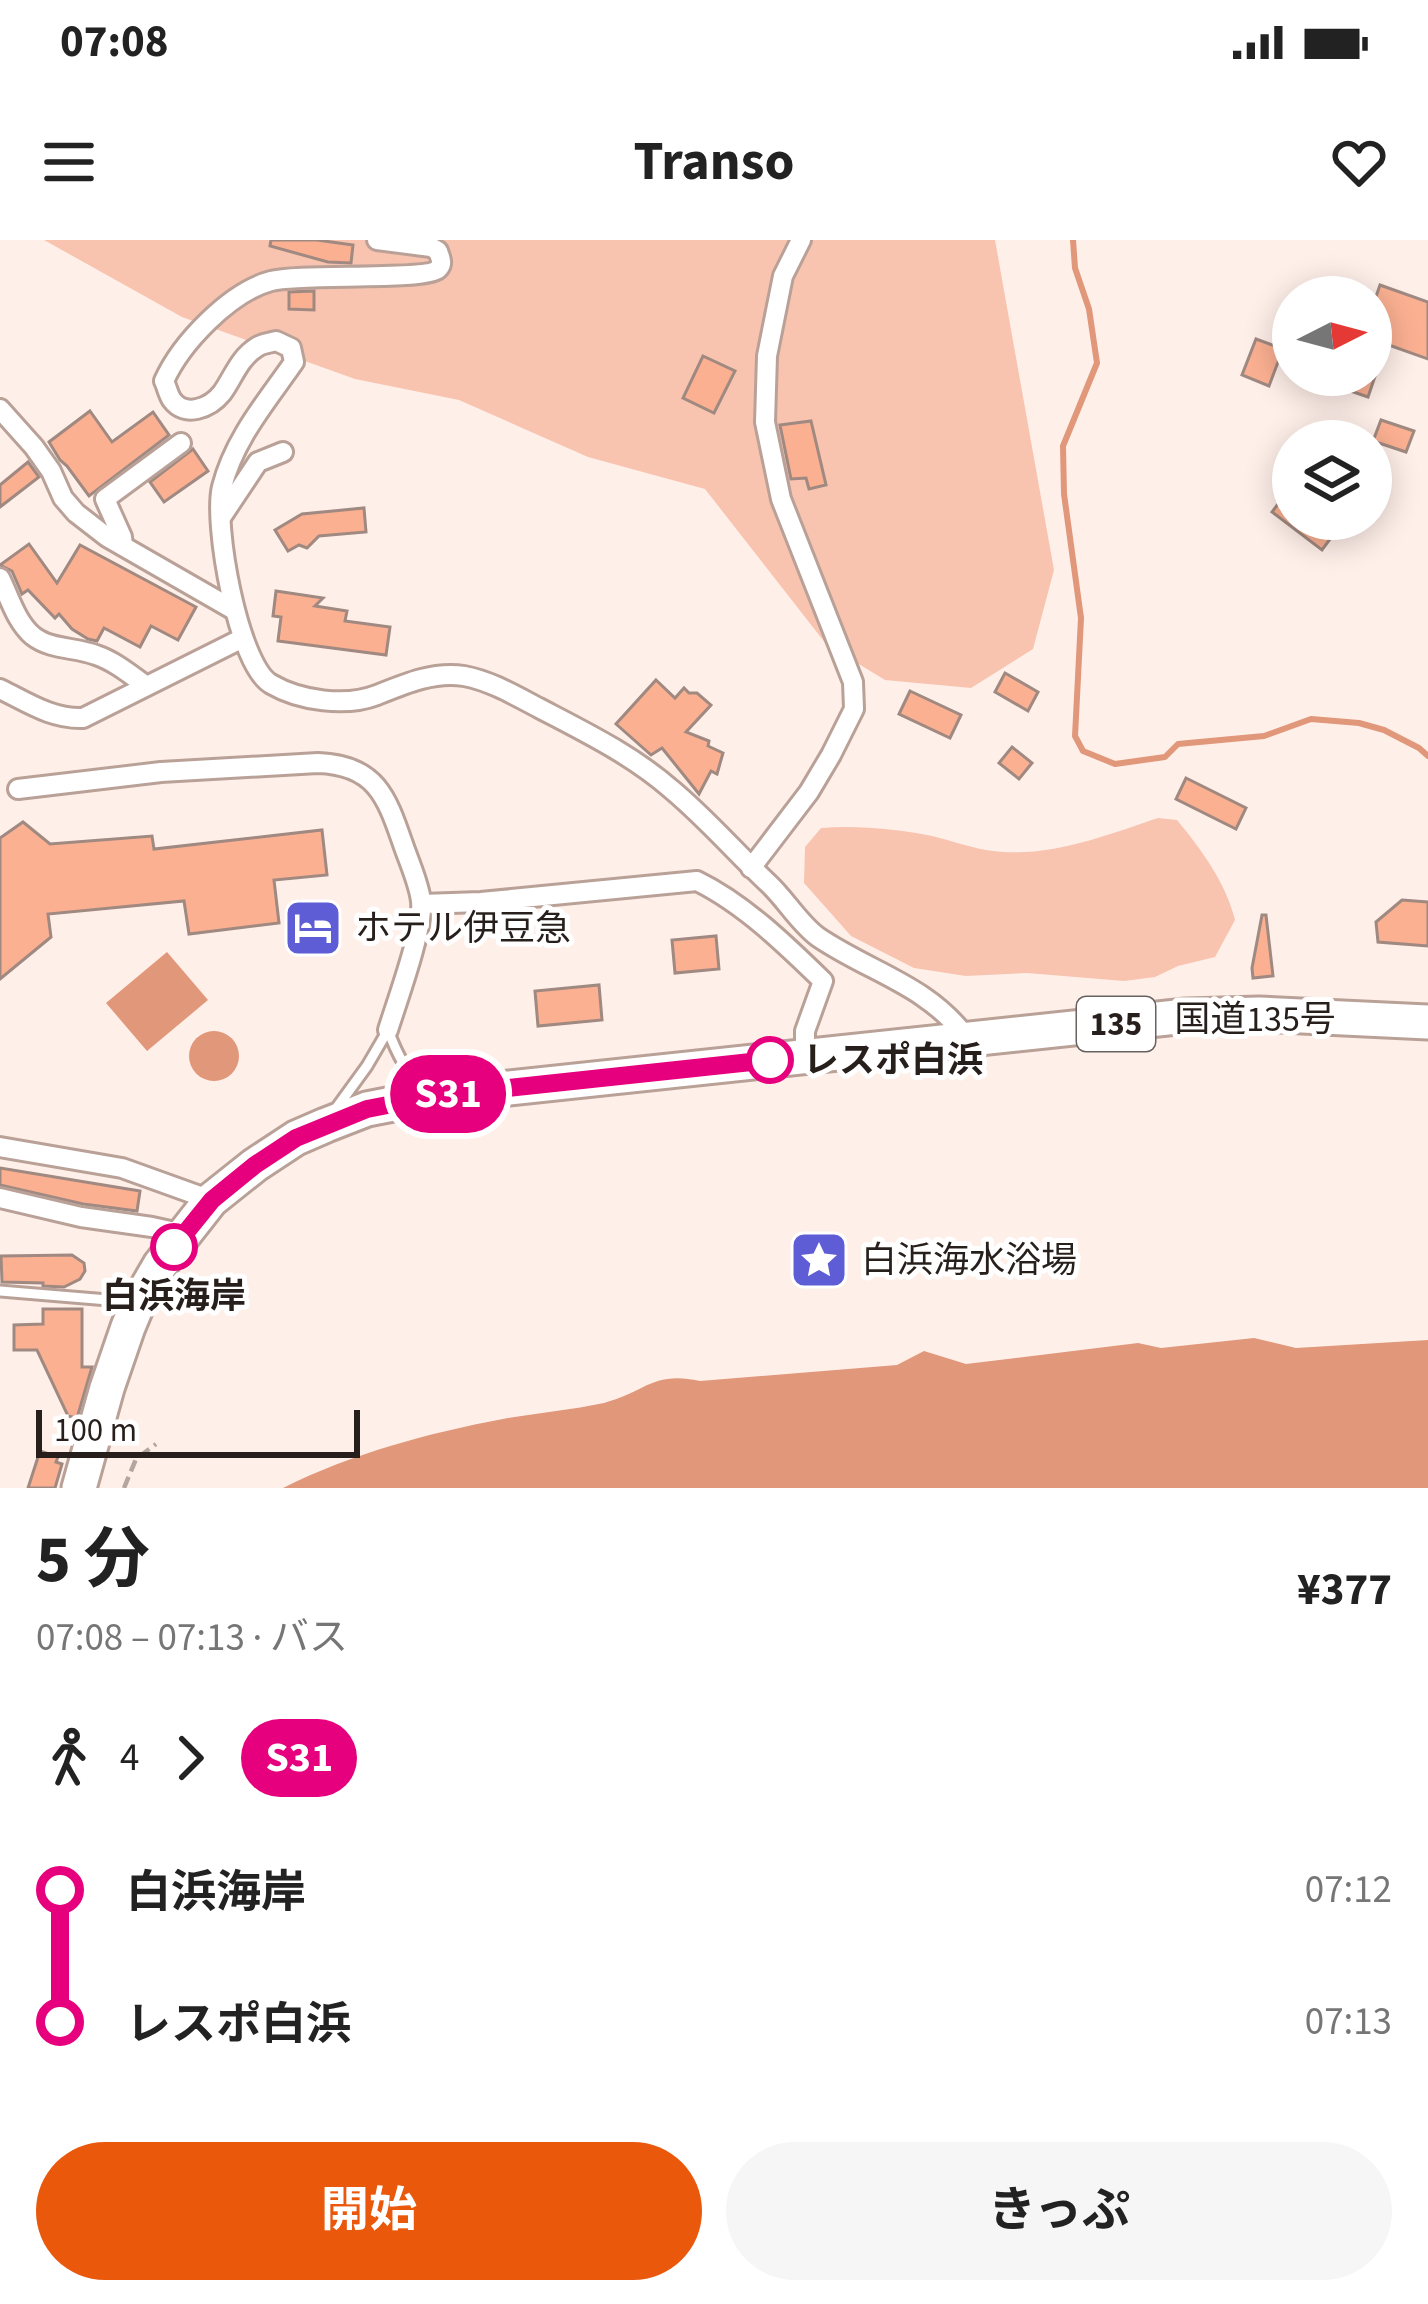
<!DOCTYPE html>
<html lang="ja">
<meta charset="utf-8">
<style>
:root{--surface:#fff;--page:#f6f6f6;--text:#222;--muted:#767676;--accent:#ea580c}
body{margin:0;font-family:"Source Sans 3","Noto Sans JP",sans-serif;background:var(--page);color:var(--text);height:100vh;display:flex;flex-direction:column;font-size:45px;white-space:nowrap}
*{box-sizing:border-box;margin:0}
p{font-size:39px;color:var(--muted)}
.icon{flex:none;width:66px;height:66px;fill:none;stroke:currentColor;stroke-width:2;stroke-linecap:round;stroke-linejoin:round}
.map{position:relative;height:1248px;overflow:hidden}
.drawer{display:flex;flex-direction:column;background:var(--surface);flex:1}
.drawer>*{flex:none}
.badge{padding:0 24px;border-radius:39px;font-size:42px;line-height:78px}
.needle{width:78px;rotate:84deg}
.controls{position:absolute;left:1272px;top:36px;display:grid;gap:24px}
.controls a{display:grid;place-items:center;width:120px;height:120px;border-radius:50%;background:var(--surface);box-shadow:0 6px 30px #0003;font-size:60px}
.scale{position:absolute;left:36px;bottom:30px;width:324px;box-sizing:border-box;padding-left:12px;border:6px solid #271f1b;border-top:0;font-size:33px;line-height:42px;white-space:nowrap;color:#271f1b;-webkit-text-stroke:9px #fff;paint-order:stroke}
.map>.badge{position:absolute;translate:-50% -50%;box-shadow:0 0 0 6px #fff}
.legs{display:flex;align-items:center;gap:18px;height:132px;padding:0 36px;font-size:39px}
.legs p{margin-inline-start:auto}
.overview{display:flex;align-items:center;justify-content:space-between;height:204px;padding:0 36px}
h1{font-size:66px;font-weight:700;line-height:90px}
.action{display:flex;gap:24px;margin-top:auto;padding:24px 36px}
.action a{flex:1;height:138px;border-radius:72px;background:var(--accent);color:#fff;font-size:48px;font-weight:700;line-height:138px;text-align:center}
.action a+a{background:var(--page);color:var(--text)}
ul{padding:0 36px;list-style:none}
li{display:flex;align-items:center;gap:42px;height:132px;font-size:45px}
li i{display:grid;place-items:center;width:18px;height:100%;margin:0 15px;background:currentColor}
li i::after{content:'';width:30px;height:30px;margin:-15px;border:9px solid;border-radius:50%;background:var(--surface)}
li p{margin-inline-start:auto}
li:first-child i{background:linear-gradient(#0000 50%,currentColor 0)}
li:last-child i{background:linear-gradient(currentColor 50%,#0000 0)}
.status{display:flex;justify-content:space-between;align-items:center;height:84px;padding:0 60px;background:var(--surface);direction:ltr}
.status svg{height:33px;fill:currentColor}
header{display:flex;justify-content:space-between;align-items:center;height:156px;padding:0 36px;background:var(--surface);font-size:54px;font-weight:700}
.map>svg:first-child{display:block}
</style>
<div class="status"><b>07:08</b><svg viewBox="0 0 49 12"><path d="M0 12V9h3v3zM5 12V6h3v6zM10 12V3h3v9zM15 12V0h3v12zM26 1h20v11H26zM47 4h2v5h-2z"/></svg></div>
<header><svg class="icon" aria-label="menu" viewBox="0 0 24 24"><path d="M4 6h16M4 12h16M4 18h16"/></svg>Transo<svg class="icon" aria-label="heart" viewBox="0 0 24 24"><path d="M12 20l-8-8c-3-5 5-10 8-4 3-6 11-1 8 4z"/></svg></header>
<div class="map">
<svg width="1428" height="1248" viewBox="0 0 1428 1248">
<rect width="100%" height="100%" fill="#ffefe9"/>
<g fill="#f8c4b0">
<path d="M44,0H995L1054,330L1033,409L971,448L885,440L826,404L705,249L588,217L459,160L355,139L182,77Z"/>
<path d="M1158,578L1177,580C1201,609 1226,643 1235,680L1215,717L1178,726L1155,737L1124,741L1027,733L966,736L914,728L851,696L804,643L805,607L821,588C857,585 897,589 932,596C950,600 968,607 986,610C1045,620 1104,596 1158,578Z"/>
</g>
<g fill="#e1977a">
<path d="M167,712L208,760L147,811L106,763Z"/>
<circle cx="214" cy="816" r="25"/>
<path d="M1254,1098L1296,1108L1428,1100V1248H283C351,1214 428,1193 503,1179C536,1173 571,1170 604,1163C646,1152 652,1131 700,1141L897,1125L924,1111L966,1124L1138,1103L1161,1108Z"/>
</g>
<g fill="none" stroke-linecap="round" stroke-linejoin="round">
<path stroke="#e1977a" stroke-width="6" d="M1073,0L1075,28L1089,69L1097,123L1063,206L1064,254L1081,378L1075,496L1083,511L1115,524L1165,517L1178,504L1264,496L1311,479L1359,483L1384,490L1419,508L1428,516"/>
</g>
<g fill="#fbb092" stroke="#a08980" stroke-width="3">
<path d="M271,0H317L353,5L351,23L328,22L270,6Z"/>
<path d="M1380,45L1428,62V119L1386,104L1368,157L1313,138L1314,135H1371V71Z"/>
<path d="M314,51V70L289,69V52Z"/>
<path d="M1256,99L1283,109L1269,146L1242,135Z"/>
<path d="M703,116L735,131L714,173L683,158Z"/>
<path d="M90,171L112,202L153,172L169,195L89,256L67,226L60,220L49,202Z"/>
<path d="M1381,180L1414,191L1406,212L1373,201Z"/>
<path d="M811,181L826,245L809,249L806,238L791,239L780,185Z"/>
<path d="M193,209L208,231L164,262L150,242Z"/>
<path d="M28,222L39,237L0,267V245Z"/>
<path d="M1293,244V279H1345L1322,310L1272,272Z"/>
<path d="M364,268L366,292L319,296L307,308L299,305L288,311L275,290L302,274Z"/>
<path d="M29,304L57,343L80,305L196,367L178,400L151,386L140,407L104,388L97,401L88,399L72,389L59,374L55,378L28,350L22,354L12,331L0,325Z"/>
<path d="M276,351L323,358L315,366L347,371L345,381L390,387L386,415L278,401L281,377L273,376Z"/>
<path d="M1005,433L1038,452L1028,471L995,452Z"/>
<path d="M656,440L675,458L684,448L689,453H697L711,465L686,492L709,501L708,506L723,513L717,534L711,531L699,554L662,508L651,515L616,484Z"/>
<path d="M910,451L961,475L950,498L899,474Z"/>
<path d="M1012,507L1032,523L1019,539L999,523Z"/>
<path d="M1186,538L1246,568L1236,589L1176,559Z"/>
<path d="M23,582L50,604L152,596L154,609L322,590L327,635L274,640L279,683L189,694L184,661L48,674L51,697L0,739V598Z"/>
<path d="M1402,660L1428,662V706L1378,702L1376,682Z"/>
<path d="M1262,675H1266L1273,736L1253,738L1252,728Z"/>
<path d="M716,696L719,729L675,733L672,700Z"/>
<path d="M599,745L602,780L538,786L535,751Z"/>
<path d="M0,928L140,951L137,971L83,964L0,945Z"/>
<path d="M72,1015L84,1023L85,1031L80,1039L64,1047L43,1046V1043L2,1042L1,1016Z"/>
<path d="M43,1069H82V1127H92L77,1178L68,1176L37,1110H14V1085L43,1084Z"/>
<path d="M40,1211L58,1217L56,1222L62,1224L55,1248H28Z"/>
</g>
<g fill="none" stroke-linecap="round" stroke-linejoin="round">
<defs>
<g id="service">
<path d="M388,790C397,814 406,833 426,849"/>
<path d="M335,870L367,826L388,790"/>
<path d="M0,1051L132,1062"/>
</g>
<g id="minor">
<path d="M377,0L431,7L438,11C440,18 444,23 438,29C426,41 299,33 271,41C230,52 181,103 164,141C167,147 168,154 172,160C185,178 210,168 222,153C233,138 239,118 257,107C263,103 270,103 276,101L291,108L294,122C267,161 234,199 222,247C213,283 238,425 271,444C300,461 346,467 377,455C404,444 434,431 464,436C491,441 516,456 539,468C585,492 632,515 671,549C706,578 736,613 769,644C786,660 799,683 818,697C871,733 926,744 967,798"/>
<path d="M0,169L34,207L51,231L63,258L76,273L107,297L234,370"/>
<path d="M222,276L258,222L283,212"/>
<path d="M123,306L122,297L105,259L181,203"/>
<path d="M0,338C9,356 16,382 33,396C51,410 75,407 96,415C114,421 130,434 145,445"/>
<path d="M0,449C27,462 51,479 83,478L243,398"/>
<path d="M18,549L161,532L318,523C377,525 387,558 404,607C410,624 419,644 421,661C424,688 397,761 388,790"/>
<path d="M751,628L809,552L831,515L854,469L853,442L781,259L765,182L767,116L783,36L801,0"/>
<path d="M422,664L481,662L697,641C744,664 786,705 823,741L805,791V816"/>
<path d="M0,907L122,928L211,960"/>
<path d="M0,958L81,977L152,987L184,994"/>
</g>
<path id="trunk" d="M79,1248L107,1148L128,1087L138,1063L160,1025L211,960L255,925L296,898L326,885L367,869L434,856L1186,776L1259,774L1428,782"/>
</defs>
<use href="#service" stroke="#b9a198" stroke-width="15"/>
<use href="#minor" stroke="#b9a198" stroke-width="24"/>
<use href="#trunk" stroke="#b9a198" stroke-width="39"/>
<path stroke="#b3a6a1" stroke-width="4.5" stroke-dasharray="12 6" stroke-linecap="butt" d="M124,1248L136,1219L156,1204"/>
<use href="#service" stroke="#fff" stroke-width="9"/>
<use href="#minor" stroke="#fff" stroke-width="18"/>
<use href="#trunk" stroke="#fff" stroke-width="33"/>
</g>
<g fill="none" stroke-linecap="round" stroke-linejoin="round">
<defs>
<path id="line-1" d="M174,1007L212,960L255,925L296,898L367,869L434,856L770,820"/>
</defs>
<use href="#line-1" stroke="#fff" stroke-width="27"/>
<use href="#line-1" stroke="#e6007e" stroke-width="18"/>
</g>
<defs>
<symbol id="hotel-square" viewBox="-11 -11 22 22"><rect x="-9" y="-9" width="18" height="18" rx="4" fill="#5f5dd6" stroke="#fff"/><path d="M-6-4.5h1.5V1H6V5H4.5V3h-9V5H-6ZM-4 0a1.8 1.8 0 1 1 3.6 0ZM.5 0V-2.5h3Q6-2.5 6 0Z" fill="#fff"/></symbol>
<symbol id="sight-square" viewBox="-11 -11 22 22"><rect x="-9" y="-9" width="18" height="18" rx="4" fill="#5f5dd6" stroke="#fff"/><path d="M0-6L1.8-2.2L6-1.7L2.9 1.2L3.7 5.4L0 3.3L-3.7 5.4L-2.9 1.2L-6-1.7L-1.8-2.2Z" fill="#fff"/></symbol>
</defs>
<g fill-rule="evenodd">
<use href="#hotel-square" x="280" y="655" width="66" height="66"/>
<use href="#sight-square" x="786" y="987" width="66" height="66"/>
</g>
<g fill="#fff" stroke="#e6007e" stroke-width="6">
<circle cx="770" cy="820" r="21"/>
<circle cx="174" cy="1007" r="21"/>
</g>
<g text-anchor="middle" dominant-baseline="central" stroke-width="10" stroke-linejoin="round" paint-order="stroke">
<rect fill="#fff" stroke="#68625f" stroke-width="3" x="1077" y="757" width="78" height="54" rx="9"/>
<g font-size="33" font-weight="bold" fill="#271f1b">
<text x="1116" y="784">135</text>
</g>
<g font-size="36" fill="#271f1b" stroke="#fff" text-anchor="start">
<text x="355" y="688">ホテル伊豆急</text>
<text x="861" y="1020">白浜海水浴場</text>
</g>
<g font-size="36" fill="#271f1b" stroke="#fff">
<text x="1255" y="779">国道135号</text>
</g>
<g font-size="36" font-weight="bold" fill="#271f1b" stroke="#fff" text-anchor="start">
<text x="803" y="820">レスポ白浜</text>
<text x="174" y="1056" text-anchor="middle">白浜海岸</text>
</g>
</g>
</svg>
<div class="controls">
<a><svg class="needle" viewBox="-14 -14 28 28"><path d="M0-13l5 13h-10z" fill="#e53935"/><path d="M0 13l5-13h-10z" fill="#767676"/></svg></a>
<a><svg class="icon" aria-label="layers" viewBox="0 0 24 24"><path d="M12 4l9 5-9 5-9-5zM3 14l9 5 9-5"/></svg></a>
</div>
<div class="scale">100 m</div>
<b class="badge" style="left:448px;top:854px;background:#e6007e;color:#fff">S31</b>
</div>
<section class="drawer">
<div class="overview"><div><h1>5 分</h1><p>07:08 – 07:13 · バス</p></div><b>¥377</b></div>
<div class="legs"><svg class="icon" aria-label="walk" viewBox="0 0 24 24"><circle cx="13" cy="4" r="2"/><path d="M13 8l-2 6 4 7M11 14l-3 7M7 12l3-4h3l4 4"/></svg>4<svg class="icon" aria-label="forward" viewBox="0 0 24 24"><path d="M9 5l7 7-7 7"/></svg><b class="badge" style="background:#e6007e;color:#fff">S31</b></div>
<ul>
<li><i style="color:#e6007e"></i><b>白浜海岸</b><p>07:12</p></li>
<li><i style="color:#e6007e"></i><b>レスポ白浜</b><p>07:13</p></li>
</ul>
<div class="action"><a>開始</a><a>きっぷ</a></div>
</section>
